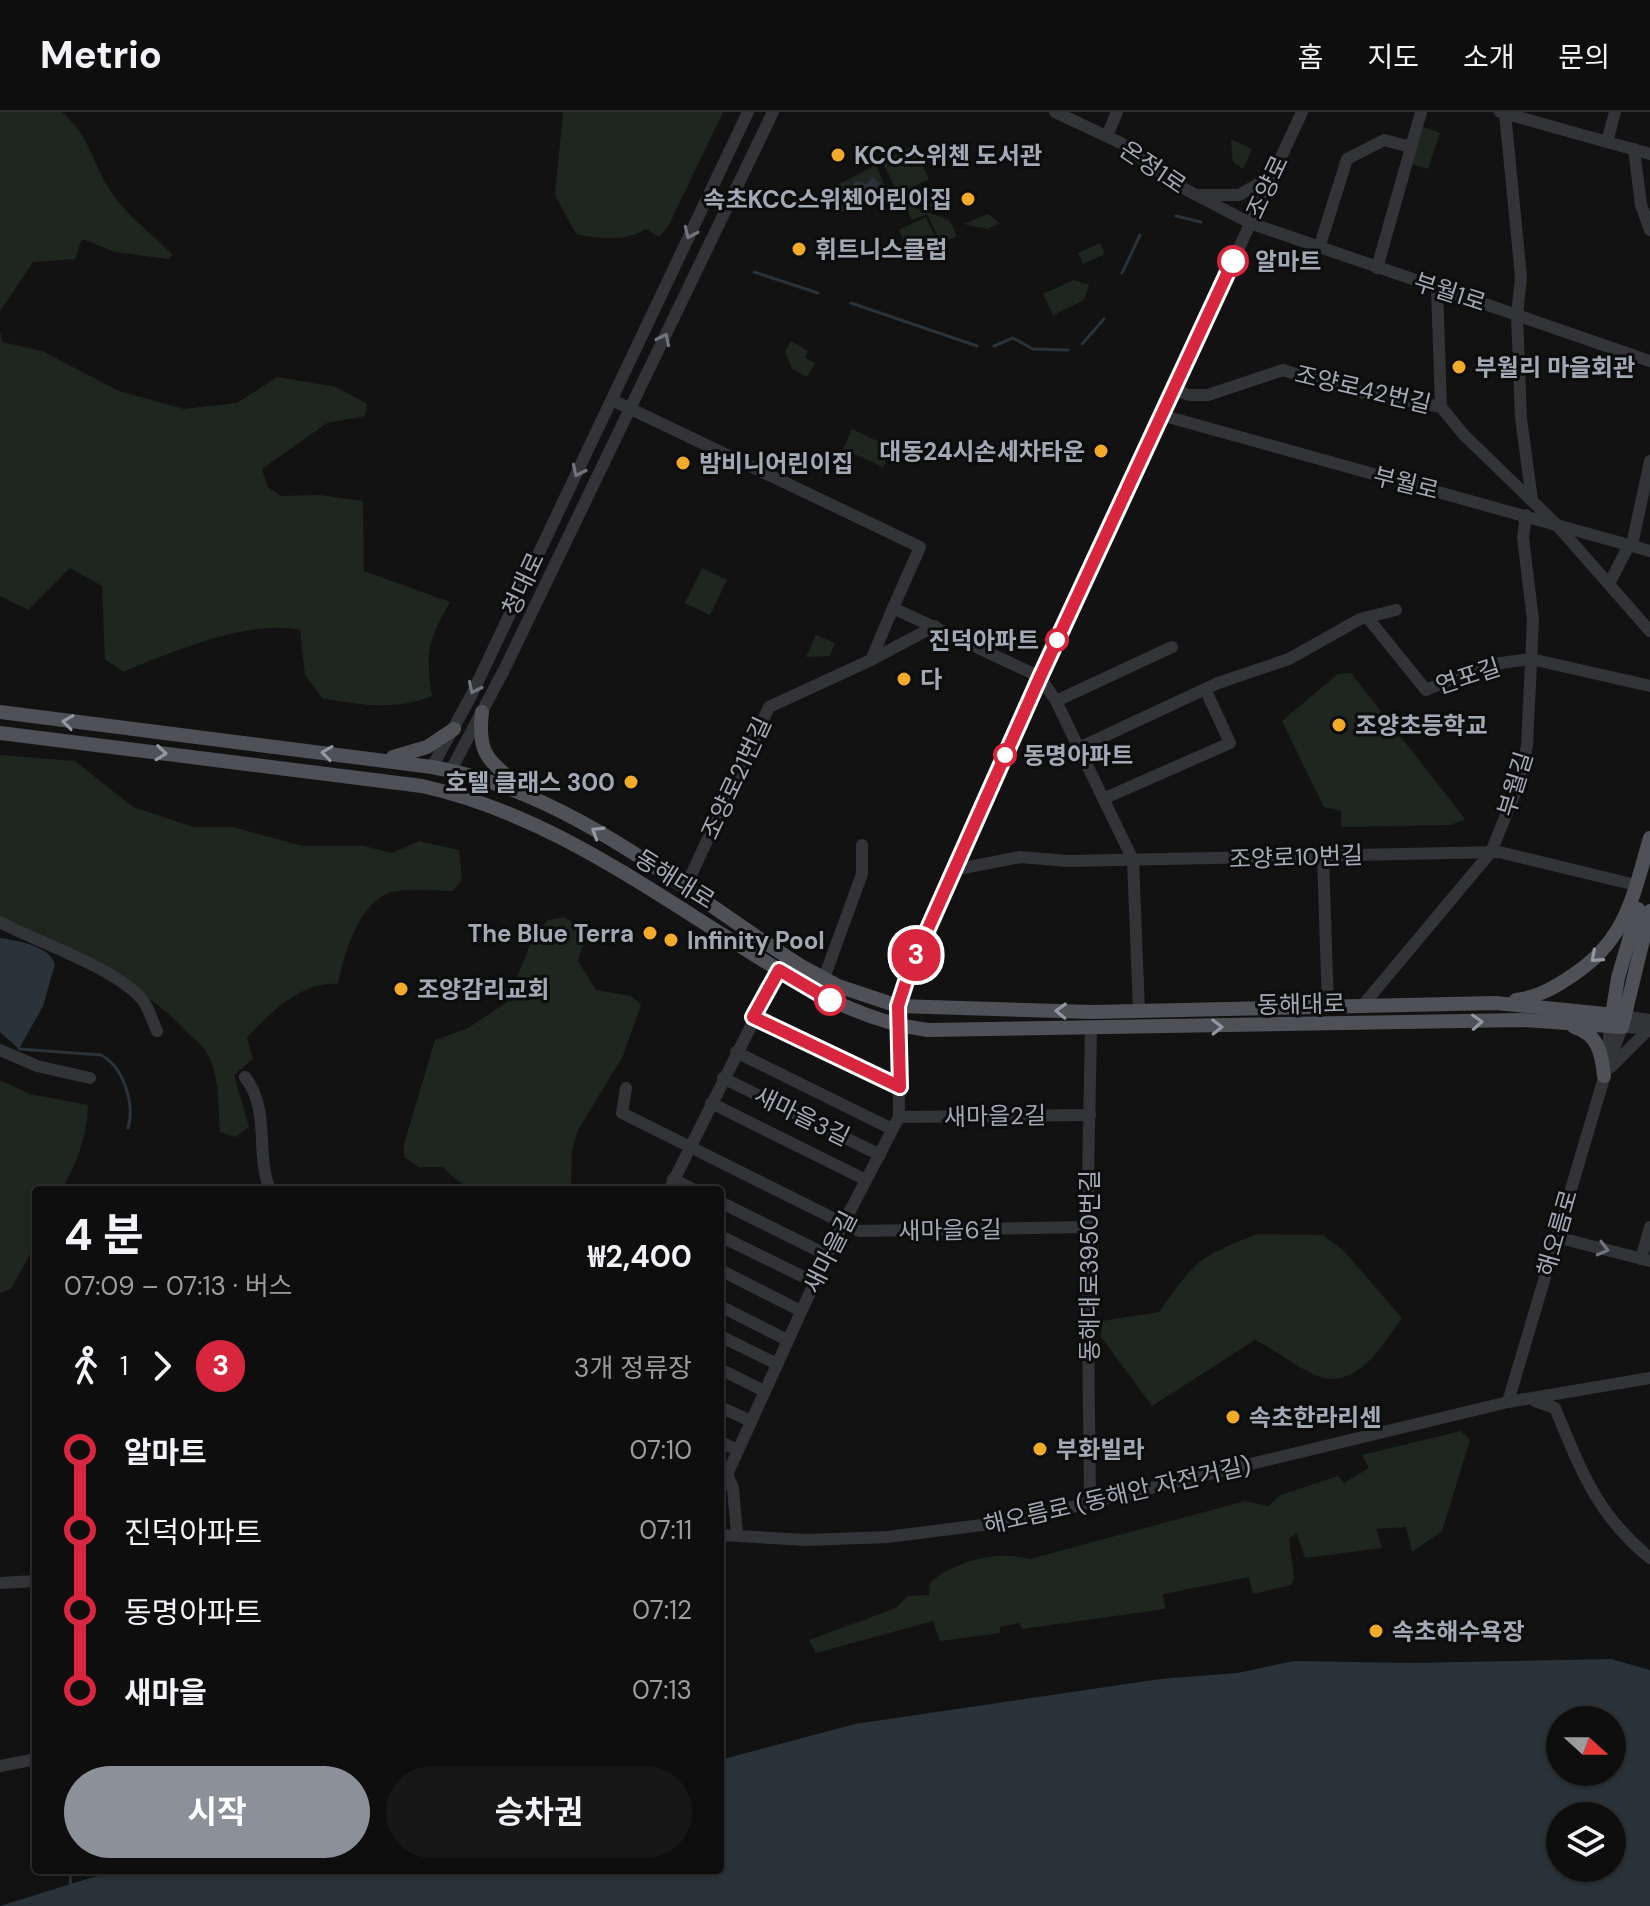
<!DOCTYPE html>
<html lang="ko">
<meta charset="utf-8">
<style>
:root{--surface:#0e0e0e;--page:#171717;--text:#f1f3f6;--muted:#9b9c9e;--line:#2e2e2e;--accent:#8c9099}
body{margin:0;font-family:"DM Sans","Noto Sans KR",sans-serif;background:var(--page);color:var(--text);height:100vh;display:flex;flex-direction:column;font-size:30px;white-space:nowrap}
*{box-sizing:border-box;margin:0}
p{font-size:26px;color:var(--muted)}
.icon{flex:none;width:44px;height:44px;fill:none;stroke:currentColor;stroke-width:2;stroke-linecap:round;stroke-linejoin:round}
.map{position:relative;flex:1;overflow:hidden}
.panel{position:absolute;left:32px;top:1074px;width:692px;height:688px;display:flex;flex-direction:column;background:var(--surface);border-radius:8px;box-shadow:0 2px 6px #0004,0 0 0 2px var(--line)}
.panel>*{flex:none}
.badge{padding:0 16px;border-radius:26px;font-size:28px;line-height:52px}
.needle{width:52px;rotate:111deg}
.controls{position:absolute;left:1546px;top:1594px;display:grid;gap:16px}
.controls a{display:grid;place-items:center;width:80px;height:80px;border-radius:50%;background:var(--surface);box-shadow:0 2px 6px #0004,0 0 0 2px var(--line);font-size:40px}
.map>.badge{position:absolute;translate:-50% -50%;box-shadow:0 0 0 4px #fff}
.legs{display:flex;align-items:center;gap:12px;height:88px;padding:0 32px;font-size:26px}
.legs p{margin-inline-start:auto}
.overview{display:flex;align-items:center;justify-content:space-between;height:136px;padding:0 32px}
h1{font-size:44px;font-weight:700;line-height:60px}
.primary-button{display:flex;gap:16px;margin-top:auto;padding:16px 32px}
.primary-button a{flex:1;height:92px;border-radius:48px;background:var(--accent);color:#fff;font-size:32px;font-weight:700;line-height:92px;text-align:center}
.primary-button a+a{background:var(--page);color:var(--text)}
ul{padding:0 32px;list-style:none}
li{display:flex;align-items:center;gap:28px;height:80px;font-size:30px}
li i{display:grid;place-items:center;width:12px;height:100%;margin:0 10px;background:currentColor}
li i::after{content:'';width:20px;height:20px;margin:-10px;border:6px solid;border-radius:50%;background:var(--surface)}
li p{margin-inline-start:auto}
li:first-child i{background:linear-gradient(#0000 50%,currentColor 0)}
li:last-child i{background:linear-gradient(currentColor 50%,#0000 0)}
header{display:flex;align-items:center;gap:48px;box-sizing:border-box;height:112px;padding:0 40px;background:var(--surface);border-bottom:2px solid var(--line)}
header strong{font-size:38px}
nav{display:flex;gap:44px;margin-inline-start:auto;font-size:28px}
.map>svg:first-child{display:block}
</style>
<header>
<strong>Metrio</strong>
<nav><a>홈</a><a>지도</a><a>소개</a><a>문의</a></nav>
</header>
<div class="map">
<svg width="1650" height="1794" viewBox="0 0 1650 1794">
<rect width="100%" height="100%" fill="#121213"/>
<g fill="#1e261f">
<path d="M0,0H62C91,26 91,49 111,80C128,105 152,122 173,143L168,147L115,140L82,127L75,147L33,150L0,199Z"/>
<path d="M563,0H723L668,115L659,125L646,117C625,130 599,127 576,122L555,83Z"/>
<path d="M1423,15L1440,21L1428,57L1412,52Z"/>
<path d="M1231,27L1252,37L1243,57L1233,50Z"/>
<path d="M913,34L929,67L898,82L882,49Z"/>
<path d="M876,53L889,84L837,102L827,91L831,76Z"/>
<path d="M932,74L945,100L905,86Z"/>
<path d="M904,92L949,108L957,124L941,131L927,102L912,108Z"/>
<path d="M988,102L1000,111L987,117L964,112Z"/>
<path d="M926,105L938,131L911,143L899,118Z"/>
<path d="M1100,131L1105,142L1083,152L1078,141Z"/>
<path d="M1074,168L1089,173L1084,188L1053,203L1043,182Z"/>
<path d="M0,220L3,230L42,239L119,279L184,297L237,291L277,265L336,275L367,292L365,304L327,311L262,357L268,375L281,384L319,383L363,389L364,459L450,490C428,529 425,539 432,584C396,599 360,593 322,586L305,563L300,518C249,507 172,540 123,560L105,547L102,474L70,456L28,498L0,484Z"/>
<path d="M791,229L808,239L805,246L815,251L807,265L792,257L785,240Z"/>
<path d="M852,317L892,336L883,355L843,337Z"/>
<path d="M702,456L727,468L710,503L685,491Z"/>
<path d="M816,523L835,531L830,544L806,545Z"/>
<path d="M1351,561L1465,707L1451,713L1341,715V699L1324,695L1282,609L1338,562Z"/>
<path d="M0,643L75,649L133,695L194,715H233L302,734H364L392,741L419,729L459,738L462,768L453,779C433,779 394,773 378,787C355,805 343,845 338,872C303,868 270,901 247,925L253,947L234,963L249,1015L235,1025L220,1020C218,994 220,964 207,941C202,933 193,926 186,919C135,865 66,837 0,804Z"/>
<path d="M564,805L580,814L584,828L578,849L596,878L631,884L641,893L623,944L578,1018L572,1038L571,1078H469L442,1055H419L404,1045V1032L435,928L468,916L507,890L532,828L548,808Z"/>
<path d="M0,968L30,982L88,993C87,1025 77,1050 62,1078H36V1131L11,1177L0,1181Z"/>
<path d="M1258,1122L1323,1123L1343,1138L1402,1206C1382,1233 1357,1280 1315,1263C1295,1254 1276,1238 1255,1228L1152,1294L1101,1225L1102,1209L1159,1200C1194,1150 1199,1144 1258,1122Z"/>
<path d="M1461,1319L1470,1328L1442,1419L1412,1440L1406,1415L1376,1417L1382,1436L1305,1446L1297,1422L1289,1426L1294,1466L1291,1473L1253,1482L1249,1465L1163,1482L1165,1497L1022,1517L1019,1511L1000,1515V1521L940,1529L933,1509L816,1541L809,1528L896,1496L907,1484L929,1483L930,1470C957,1449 996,1438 1030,1447L1245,1389L1268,1394L1281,1383L1338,1364L1344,1371L1369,1356L1362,1343Z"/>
</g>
<g fill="#2a3339" fill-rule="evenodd">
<path d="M873,65L881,73L875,83L865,78L854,91L835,83L841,74L849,78L856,69L867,72Z"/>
<path d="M0,826C18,829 48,833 55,852L43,894L19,937L0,920Z"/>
<path d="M1611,1547L1650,1558V1794H0L116,1758H720V1648L855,1612L1160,1567L1237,1561L1294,1549L1410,1551ZM1612,1608V1660H1560V1608ZM1612,1704V1756H1560V1704Z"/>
</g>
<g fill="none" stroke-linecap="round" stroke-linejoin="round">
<g stroke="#2a3339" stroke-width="3">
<path d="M1176,104L1201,110"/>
<path d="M754,160L818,181"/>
<path d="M1122,161L1140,123"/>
<path d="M851,191L977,234"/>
<path d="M1082,232L1104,207"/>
<path d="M994,234L1013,226L1033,237L1068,238"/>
<path d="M19,937L101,943C124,955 135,993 128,1016"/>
<path d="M70,1774L71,1758"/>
</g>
<g stroke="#333438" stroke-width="12">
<path d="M1055,0L1121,31L1175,72L1250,111L1650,249"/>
<path d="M1500,0L1650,42"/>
<path d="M1505,1L1521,165L1517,203L1521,306L1532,388"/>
<path d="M1107,24L1117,0"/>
<path d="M1607,30L1615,0"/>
<path d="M1634,37L1641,93L1650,118"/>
<path d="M1200,83H1239L1269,66"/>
<path d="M1319,136L1347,47L1384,28L1411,35"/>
<path d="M1377,156L1421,0"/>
<path d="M1437,176L1441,295"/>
<path d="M1173,277L1189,283H1208L1283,258L1340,276L1441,295L1464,323L1556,412L1650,519"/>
<path d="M612,288L920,435L893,496"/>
<path d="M1161,303L1650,439"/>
<path d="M1632,433L1650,349"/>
<path d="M1609,472L1629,433"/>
<path d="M1367,505L1426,578L1486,553L1531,547L1650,574"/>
<path d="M871,548L935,514"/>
<path d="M1056,589L1172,535"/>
<path d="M1081,635L1218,571L1289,547L1360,507L1396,498"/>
<path d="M432,655L471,584L748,0"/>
<path d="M451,658L505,556L773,0"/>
<path d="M1105,686L1230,631L1206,579"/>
<path d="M1323,744L1328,896"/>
<path d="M953,758L1020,745L1068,749L1499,740L1636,773"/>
<path d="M685,776L769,595L871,548L893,496L1040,565L1056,589L1133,748L1139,899"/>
<path d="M0,810C36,830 120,857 144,890C149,898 153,910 157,919"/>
<path d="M824,866L862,762V733"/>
<path d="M1363,893L1491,740L1519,671L1527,634L1533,508L1523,426L1526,403"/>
<path d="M1625,904L1650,908"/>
<path d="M753,905L900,975"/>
<path d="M0,938L37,954L90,966"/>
<path d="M736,940L892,1017"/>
<path d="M1607,949L1610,914"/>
<path d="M1611,955L1650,916"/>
<path d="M245,965C271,999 255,1041 270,1078"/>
<path d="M723,966L880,1043"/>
<path d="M626,976L622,1001L859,1119L1087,1115"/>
<path d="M711,991L866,1068"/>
<path d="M899,1005L1090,1003"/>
<path d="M673,1067L695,1078"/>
<path d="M669,1078L779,858"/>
<path d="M720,1090L827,1143"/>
<path d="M720,1124L814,1170"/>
<path d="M1556,1125L1650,1149"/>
<path d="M1641,1147L1650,1115"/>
<path d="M720,1158L801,1199"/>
<path d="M720,1194L787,1228"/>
<path d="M720,1224L777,1252"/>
<path d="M720,1257L764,1279"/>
<path d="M1535,1289L1555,1296C1581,1358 1596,1402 1650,1446"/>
<path d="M1508,1290L1606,959L1622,915L1650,916"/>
<path d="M720,1295L751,1309"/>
<path d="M720,1330L738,1338"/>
<path d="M727,1362L733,1376L737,1422"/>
<path d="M720,1378L827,1143L899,1005L898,894L910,857L1040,565L1302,0"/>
<path d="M1090,1391L1087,1115L1091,917"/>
<path d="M720,1423L807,1428L887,1425L1014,1409L1508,1290L1650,1266"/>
<path d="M0,1471L36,1469"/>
<path d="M0,1654L36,1647"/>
</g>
<g stroke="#4f5157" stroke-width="14">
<path d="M0,600L432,655C572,679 684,780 801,854L838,874L898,894L1093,900L1496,891L1625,904"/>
<path d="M482,600C476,650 495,650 526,681"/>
<path d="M0,621L422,674C539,700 632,766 731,828C793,867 853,909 928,918L1523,908L1622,915L1650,799"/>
<path d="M393,645L427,635L454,617"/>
<path d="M1516,888C1538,885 1554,876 1573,863C1627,827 1633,784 1650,726"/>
<path d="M1611,909L1618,866L1638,797"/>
<path d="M1574,915C1598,922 1602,942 1604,964"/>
</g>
</g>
<defs><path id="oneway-chevron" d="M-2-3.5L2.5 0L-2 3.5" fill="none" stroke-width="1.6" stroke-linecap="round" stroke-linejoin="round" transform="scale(2)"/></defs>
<g stroke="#71747c">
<use href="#oneway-chevron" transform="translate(690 121) rotate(115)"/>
<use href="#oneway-chevron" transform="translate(664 227) rotate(-64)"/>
<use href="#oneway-chevron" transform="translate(578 359) rotate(116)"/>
<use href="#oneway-chevron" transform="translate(474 576) rotate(116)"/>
<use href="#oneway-chevron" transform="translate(1603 1137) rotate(15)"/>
</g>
<g stroke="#9297a1">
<use href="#oneway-chevron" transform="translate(68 610) rotate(-172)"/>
<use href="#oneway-chevron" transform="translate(161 641) rotate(6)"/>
<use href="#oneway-chevron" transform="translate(327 641) rotate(-172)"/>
<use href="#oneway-chevron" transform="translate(597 720) rotate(-148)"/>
<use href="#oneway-chevron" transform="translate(1596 845) rotate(139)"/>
<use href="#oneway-chevron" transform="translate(1061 899) rotate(-178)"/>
<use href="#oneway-chevron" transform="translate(1477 910) rotate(-3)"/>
<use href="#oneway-chevron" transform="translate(1217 915) rotate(-1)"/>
</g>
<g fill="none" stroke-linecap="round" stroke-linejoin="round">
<defs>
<path id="line-1" d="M830,888L779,858L753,905L900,975L898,894L910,857L1040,565L1233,149"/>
</defs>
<use href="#line-1" stroke="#fff" stroke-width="18"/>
<use href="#line-1" stroke="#d7263d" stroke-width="12"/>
</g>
<g fill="#f2aa2b" stroke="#0d0d0e" stroke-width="3">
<circle cx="838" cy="43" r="8"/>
<circle cx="968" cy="87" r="8"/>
<circle cx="799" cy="137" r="8"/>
<circle cx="1459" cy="255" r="8"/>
<circle cx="1101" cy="339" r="8"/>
<circle cx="683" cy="351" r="8"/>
<circle cx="904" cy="567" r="8"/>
<circle cx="1339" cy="613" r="8"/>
<circle cx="631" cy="670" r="8"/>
<circle cx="650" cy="821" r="8"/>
<circle cx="671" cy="828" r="8"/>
<circle cx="401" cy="877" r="8"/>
<circle cx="1233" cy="1305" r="8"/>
<circle cx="1040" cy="1337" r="8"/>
<circle cx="1376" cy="1519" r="8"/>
</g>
<g fill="#fff" stroke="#d7263d" stroke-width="4">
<circle cx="1233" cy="149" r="14"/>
<circle cx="1057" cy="528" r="10"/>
<circle cx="1005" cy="643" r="10"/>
<circle cx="830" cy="888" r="14"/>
</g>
<g text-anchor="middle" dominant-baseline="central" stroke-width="6" stroke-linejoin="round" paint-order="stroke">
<g font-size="24" font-weight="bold" fill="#a3a9b4" stroke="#0d0d0e" text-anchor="start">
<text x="854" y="43">KCC스위첸 도서관</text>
<text x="952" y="87" text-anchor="end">속초KCC스위첸어린이집</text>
<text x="815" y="137">휘트니스클럽</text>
<text x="1475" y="255">부월리 마을회관</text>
<text x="1085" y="339" text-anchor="end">대동24시손세차타운</text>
<text x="699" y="351">밤비니어린이집</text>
<text x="920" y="567">다</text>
<text x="1355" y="613">조양초등학교</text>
<text x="615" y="670" text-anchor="end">호텔 클래스 300</text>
<text x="634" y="821" text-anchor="end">The Blue Terra</text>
<text x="687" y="828">Infinity Pool</text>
<text x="417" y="877">조양감리교회</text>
<text x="1249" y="1305">속초한라리센</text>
<text x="1056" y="1337">부화빌라</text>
<text x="1392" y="1519">속초해수욕장</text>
</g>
<g font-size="24" fill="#a3a9b4" stroke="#0d0d0e">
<text transform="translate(1153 55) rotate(34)">온정1로</text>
<text transform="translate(1267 75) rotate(-65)">조양로</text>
<text transform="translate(1450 180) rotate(18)">부월1로</text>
<text transform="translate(1363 277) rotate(13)">조양로42번길</text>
<text transform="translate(1406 371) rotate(14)">부월로</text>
<text transform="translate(523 472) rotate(-65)">청대로</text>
<text transform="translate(1468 564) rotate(-18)">연포길</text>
<text transform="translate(736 666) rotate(-65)">조양로21번길</text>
<text transform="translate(1515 672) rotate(-73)">부월길</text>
<text transform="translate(1296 745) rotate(-2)">조양로10번길</text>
<text transform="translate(675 767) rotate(32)">동해대로</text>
<text transform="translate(1301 892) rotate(-1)">동해대로</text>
<text transform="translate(802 1004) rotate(26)">새마을3길</text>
<text transform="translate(995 1004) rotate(-1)">새마을2길</text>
<text transform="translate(950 1118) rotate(-1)">새마을6길</text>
<text transform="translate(1557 1121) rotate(-74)">해오름로</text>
<text transform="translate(830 1140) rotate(-63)">새마을길</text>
<text transform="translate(1089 1154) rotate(-90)">동해대로3950번길</text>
<text transform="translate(1117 1383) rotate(-13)">해오름로 (동해안 자전거길)</text>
</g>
<g font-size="24" font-weight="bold" fill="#a3a9b4" stroke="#0d0d0e" text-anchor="start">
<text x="1255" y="149">알마트</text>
<text x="1039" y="528" text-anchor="end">진덕아파트</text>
<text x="1023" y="643">동명아파트</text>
</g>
</g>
</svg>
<div class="controls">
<a><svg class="needle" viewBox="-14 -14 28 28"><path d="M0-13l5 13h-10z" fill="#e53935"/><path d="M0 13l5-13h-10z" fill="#9b9c9e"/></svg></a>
<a><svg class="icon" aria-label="layers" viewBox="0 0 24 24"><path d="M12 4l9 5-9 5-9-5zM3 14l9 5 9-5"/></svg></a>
</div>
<b class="badge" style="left:916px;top:843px;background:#d7263d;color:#fff">3</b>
<section class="panel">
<div class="overview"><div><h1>4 분</h1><p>07:09 – 07:13 · 버스</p></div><b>₩2,400</b></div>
<div class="legs"><svg class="icon" aria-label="walk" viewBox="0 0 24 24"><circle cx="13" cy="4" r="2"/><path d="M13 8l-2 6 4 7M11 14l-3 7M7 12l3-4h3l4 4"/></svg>1<svg class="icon" aria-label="forward" viewBox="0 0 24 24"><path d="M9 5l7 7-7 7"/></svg><b class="badge" style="background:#d7263d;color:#fff">3</b><p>3개 정류장</p></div>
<ul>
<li><i style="color:#d7263d"></i><b>알마트</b><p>07:10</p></li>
<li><i style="color:#d7263d"></i><span>진덕아파트</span><p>07:11</p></li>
<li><i style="color:#d7263d"></i><span>동명아파트</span><p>07:12</p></li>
<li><i style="color:#d7263d"></i><b>새마을</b><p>07:13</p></li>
</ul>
<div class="primary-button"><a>시작</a><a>승차권</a></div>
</section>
</div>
